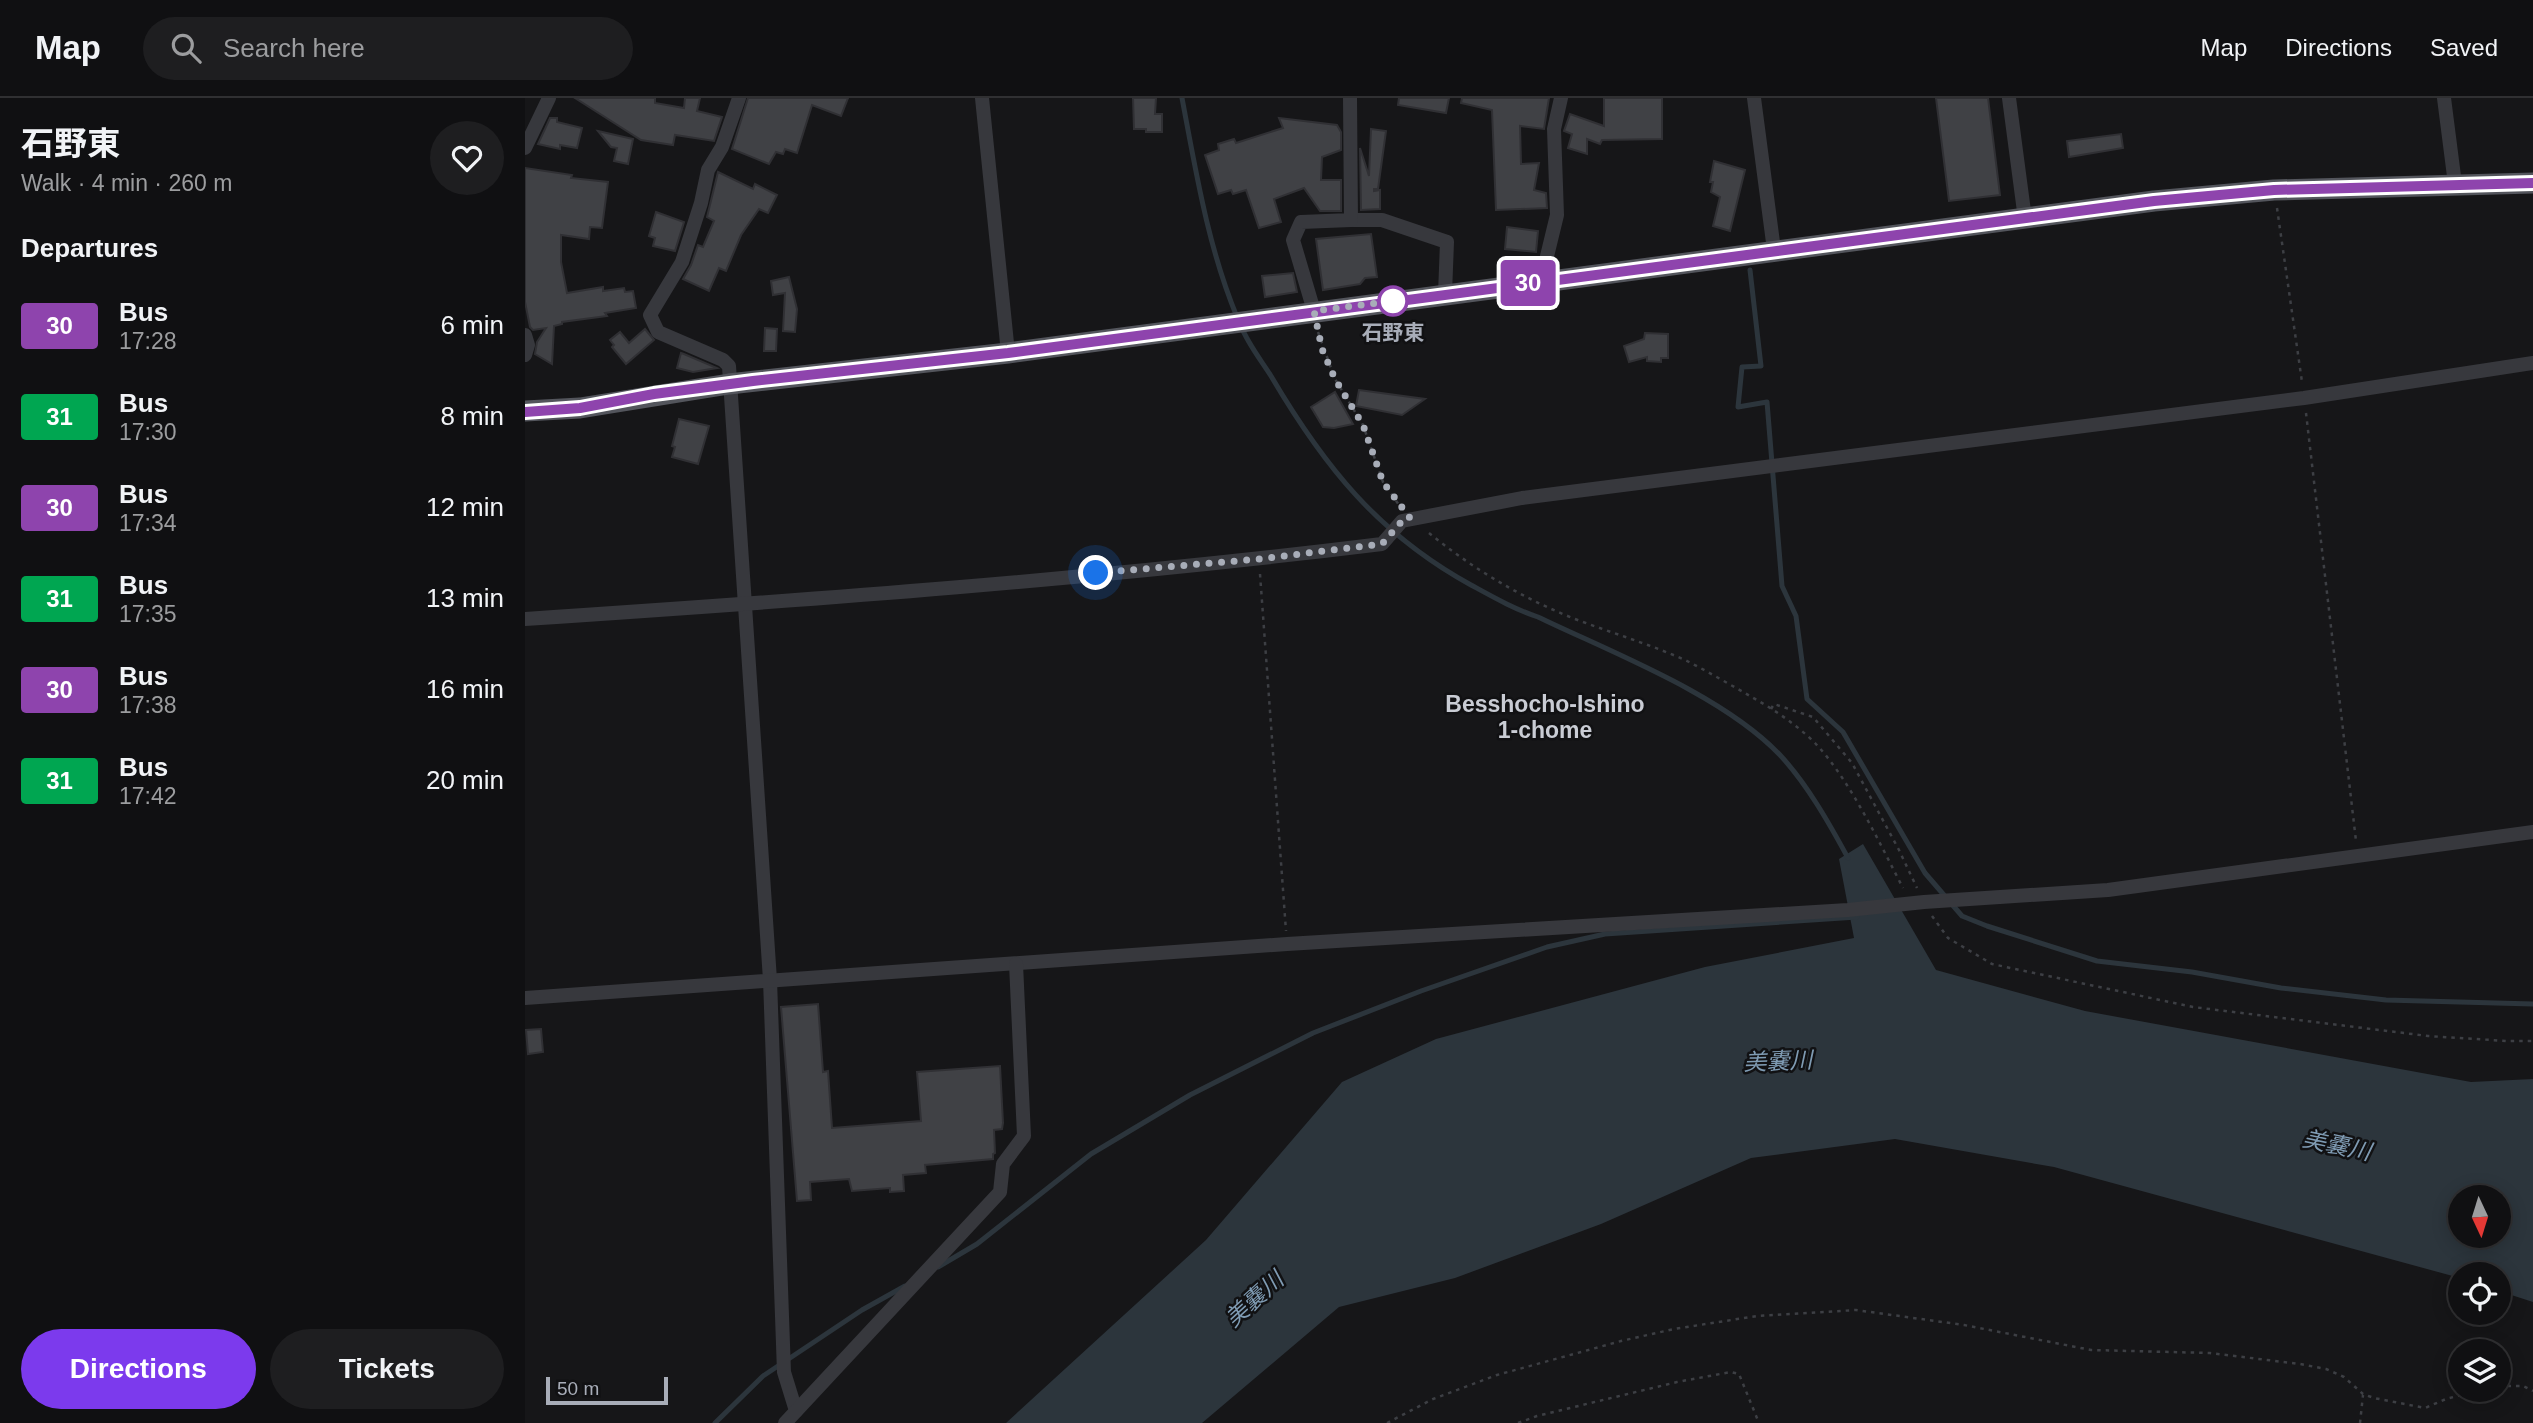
<!DOCTYPE html>
<meta charset="utf-8">
<style>
:root{--surface:#101012;--page:#1e1e20;--text:#f1f3f6;--muted:#9c9d9f;--line:#303032;--accent:#7c3aed}
body{margin:0;font-family:Helvetica,"Noto Sans JP",sans-serif;background:var(--page);color:var(--text);height:100vh;display:flex;flex-direction:column;font-size:26px;white-space:nowrap}
*{box-sizing:border-box;margin:0}
p{font-size:23px;color:var(--muted)}
.icon{flex:none;width:38px;height:38px;fill:none;stroke:currentColor;stroke-width:2;stroke-linecap:round;stroke-linejoin:round}
.map{position:relative;flex:1;overflow:hidden}
.side{display:flex;flex-direction:column;background:var(--surface);width:525px}
.side>*{flex:none}
.badge{padding:0 14px;border-radius:5px;font-size:24px;line-height:46px}
.needle{width:46px;rotate:176deg}
.buttons{position:absolute;left:1923px;top:1087px;display:grid;gap:14px}
.buttons a{display:grid;place-items:center;width:63px;height:63px;border-radius:50%;background:var(--surface);box-shadow:0 4px 18px #0003,0 0 0 2px var(--line);font-size:35px}
.scale{position:absolute;left:21px;bottom:18px;width:122px;box-sizing:border-box;padding-left:7px;border:4px solid #a8adb8;border-top:0;font-size:19px;line-height:24px;white-space:nowrap;color:#a8adb8;-webkit-text-stroke:5px #111113;paint-order:stroke}
.you{position:absolute;width:35px;height:35px;margin:-18px;border:5px solid #fff;border-radius:50%;background:#1a73e8;box-shadow:0 0 0 10px #1a73e833}
.map>.badge{position:absolute;translate:-50% -50%;box-shadow:0 0 0 4px #fff}
h2{padding:0 21px;font-size:26px;line-height:63px}
.round{display:grid;place-items:center;flex:none;width:74px;height:74px;border-radius:37px;background:var(--page)}
.summary{display:flex;align-items:center;justify-content:space-between;height:119px;padding:0 21px}
h1{font-size:33px;font-weight:700;line-height:52px}
.button{display:flex;gap:14px;margin-top:auto;padding:14px 21px}
.button a{flex:1;height:80px;border-radius:42px;background:var(--accent);color:#fff;font-size:28px;font-weight:700;line-height:80px;text-align:center}
.button a+a{background:var(--page);color:var(--text)}
ul{padding:0;list-style:none}
li{display:flex;align-items:center;gap:21px;height:91px;padding:0 21px}
li div{flex:1}
li b{display:block;font-size:26px}
li em{font-style:normal}
li .badge{min-width:77px;font-weight:700;text-align:center}
header{display:flex;align-items:center;gap:42px;box-sizing:border-box;height:98px;padding:0 35px;background:var(--surface);border-bottom:2px solid var(--line)}
header strong{font-size:33px}
nav{display:flex;gap:38px;margin-inline-start:auto;font-size:24px}
.search{width:490px;height:63px;background:var(--page);display:flex;align-items:center;gap:18px;box-sizing:border-box;padding:0 24px;border-radius:38px;color:var(--muted);font-size:26px}
main{display:flex;flex:1;min-height:0}
.map>svg:first-child{display:block}
</style>
<header>
<strong>Map</strong>
<div class="search"><svg class="icon" aria-label="search" viewBox="0 0 24 24"><circle cx="10" cy="10" r="6"/><path d="M15 15l6 6"/></svg>Search here</div>
<nav><a>Map</a><a>Directions</a><a>Saved</a></nav>
</header>
<main>
<section class="side">
<div class="summary"><div><h1>石野東</h1><p>Walk · 4 min · 260 m</p></div><a class="round"><svg class="icon" aria-label="heart" viewBox="0 0 24 24"><path d="M12 20l-8-8c-3-5 5-10 8-4 3-6 11-1 8 4z"/></svg></a></div>
<h2>Departures</h2>
<ul>
<li><span class="badge" style="background:#8e44ad;color:#fff">30</span><div><b>Bus</b><p>17:28</p></div><em>6 min</em></li>
<li><span class="badge" style="background:#00a651;color:#fff">31</span><div><b>Bus</b><p>17:30</p></div><em>8 min</em></li>
<li><span class="badge" style="background:#8e44ad;color:#fff">30</span><div><b>Bus</b><p>17:34</p></div><em>12 min</em></li>
<li><span class="badge" style="background:#00a651;color:#fff">31</span><div><b>Bus</b><p>17:35</p></div><em>13 min</em></li>
<li><span class="badge" style="background:#8e44ad;color:#fff">30</span><div><b>Bus</b><p>17:38</p></div><em>16 min</em></li>
<li><span class="badge" style="background:#00a651;color:#fff">31</span><div><b>Bus</b><p>17:42</p></div><em>20 min</em></li>
</ul>
<div class="button"><a>Directions</a><a>Tickets</a></div>
</section>
<div class="map">
<svg width="2008" height="1325" viewBox="0 0 2008 1325">
<rect width="100%" height="100%" fill="#161618"/>
<path fill="#2c353c" fill-rule="evenodd" d="M1338,746L1411,872L1560,913L1946,984L2008,981V1204L1974,1193V1176H1936L1935,1180L1529,1069L1370,1041L1226,1060L1076,1126L930,1180L814,1209L677,1325H481L681,1142L817,984L911,941L1180,869L1329,840L1314,761ZM1936,1099H1974V1138H1936Z"/>
<g fill="none" stroke-linecap="round" stroke-linejoin="round">
<g stroke="#2c353c" stroke-width="5">
<path d="M657,0C671,74 683,149 712,219"/>
<path d="M1225,172L1236,268L1217,269L1213,309L1242,304L1257,488L1271,518L1282,601L1318,634L1400,775L1437,818L1462,828L1572,863L1667,874L1756,890L1861,902L2008,906"/>
<path d="M716,228C723,246 736,262 746,278C799,368 853,436 946,487C968,499 989,511 1013,519C1088,555 1198,597 1255,657C1282,686 1304,725 1323,760"/>
<path d="M413,1169L452,1146L566,1056L665,997L788,935L896,893L1022,849L1080,836L1332,819"/>
<path d="M190,1325L238,1278L337,1212L380,1188"/>
</g>
</g>
<g fill="#404145" stroke="#303034" stroke-width="2">
<path d="M50,0H130V5L159,10L160,0H175L172,13L197,19L189,43L150,37L148,47L116,42Z"/>
<path d="M223,0H323L316,18L287,7L272,55L260,51L258,56L251,54L244,66L207,51Z"/>
<path d="M608,0H631L630,16H637V34H621V31H609Z"/>
<path d="M874,0H924L921,15L873,7Z"/>
<path d="M937,0H1024L1019,31L995,28L996,66L1014,65L1009,92L1021,95L1022,110L971,112L967,12L936,5Z"/>
<path d="M1079,0H1137V41L1077,42L1075,46L1062,41V56L1043,50L1047,36L1039,33L1045,16L1079,28Z"/>
<path d="M1411,0H1463L1475,97L1424,103Z"/>
<path d="M25,20H32V24L57,30L52,50L35,47V51L13,46Z"/>
<path d="M754,20L812,27L816,34V52L797,59L796,82H816V113H795L779,90L749,101L756,124L734,130L721,92L708,96L706,92L693,96L680,57L694,52L693,46L709,41L711,45L758,30Z"/>
<path d="M846,31L861,33L853,91H849V93L855,92V111L836,112L835,50L844,78Z"/>
<path d="M73,33L108,41L103,66L89,63L92,50L86,49Z"/>
<path d="M1596,36L1598,50L1544,59L1542,43Z"/>
<path d="M1189,63L1220,72L1205,133L1188,128L1195,99L1186,94L1188,84H1185Z"/>
<path d="M0,70L47,77L46,80L83,84L77,130L65,129L64,141L36,137V164L42,195L78,189V193L99,190L100,194L108,193L111,210L80,215L82,218L37,224V226L29,228L27,266L10,256L12,244L21,230L8,232L5,229L0,204Z"/>
<path d="M193,74L228,91L230,86L252,97L243,115L234,111L216,137L201,173L194,170L184,193L158,181L166,167L173,147L178,149L189,123L182,119Z"/>
<path d="M131,114L159,124L150,153L128,148L130,140L124,138Z"/>
<path d="M982,129L1013,133L1011,154L980,151Z"/>
<path d="M846,136L852,179L840,180L835,186L798,192L791,141Z"/>
<path d="M768,175L772,194L740,199L737,178Z"/>
<path d="M264,179L272,211L270,234L258,233L260,195L248,197L246,183Z"/>
<path d="M240,230L252,231L251,253H239Z"/>
<path d="M120,231L129,242L101,266L87,249L89,247L85,242L95,234L104,245Z"/>
<path d="M1120,235L1143,236V260H1136V264L1122,263V259L1104,264L1099,248L1119,241Z"/>
<path d="M156,255L159,256L192,270L168,274L152,270Z"/>
<path d="M834,292L900,301L877,317L831,308Z"/>
<path d="M810,294L828,326L809,330L798,329L786,309Z"/>
<path d="M154,321L184,328L173,366L147,359L150,349L147,348Z"/>
<path d="M293,906L298,974L303,973L307,1030L396,1023L392,974L475,968L478,1025L477,1031L469,1032L470,1055L468,1056V1061L400,1067L401,1075L378,1077L379,1093L365,1094V1090L327,1093L324,1081L285,1084L286,1102L272,1103L256,909Z"/>
<path d="M16,931L18,954L3,956L1,932Z"/>
</g>
<g fill="none" stroke-linecap="round" stroke-linejoin="round">
<g stroke="#3d3f44" stroke-width="2.5" stroke-dasharray="3.5 5" stroke-linecap="butt">
<path d="M1752,110L1777,284"/>
<path d="M793,234L810,281L838,327L858,384L874,407"/>
<path d="M1781,315L1831,743"/>
<path d="M904,435C948,471 997,500 1050,521C1087,535 1124,546 1160,562C1182,573 1204,586 1225,598C1248,611 1271,626 1290,645C1325,682 1354,744 1378,790"/>
<path d="M735,476L761,833"/>
<path d="M1246,611L1249,606L1288,619L1327,665L1374,752L1392,790"/>
<path d="M1407,818L1423,840L1467,866L1668,909L1903,938L1982,943H2008"/>
<path d="M1974,1288H1998L2008,1293"/>
<path d="M862,1325L908,1301L972,1277L1096,1243L1149,1231L1232,1218L1331,1212L1439,1227L1566,1252L1685,1255L1775,1266L1801,1271L1819,1279L1838,1296L1849,1300L1900,1310L1921,1301L1954,1292"/>
<path d="M993,1325L1012,1318L1152,1284L1206,1274L1214,1276L1234,1325"/>
<path d="M1835,1325L1838,1297"/>
</g>
<g stroke="#37383d" stroke-width="14">
<path d="M214,0L197,49L183,72L176,105L157,164L125,217L133,234L198,262L204,268L245,882L259,1274L271,1313"/>
<path d="M457,0L483,255"/>
<path d="M1229,0L1249,152"/>
<path d="M1484,0L1500,121"/>
<path d="M1919,0L1930,86"/>
<path d="M0,50L24,0"/>
<path d="M826,122H857L922,144L920,196"/>
<path d="M1016,183L1032,117L1029,31L1036,0"/>
<path d="M789,213L768,142L776,124L826,122L825,0"/>
<path d="M0,237L3,247L0,257"/>
<path d="M0,521C286,502 573,481 857,446L877,423L997,400L1779,300L2008,265"/>
<path d="M0,900L762,846L1323,812L1399,804L1583,792L2008,734"/>
<path d="M260,1325L475,1094L478,1066L499,1038L491,866"/>
</g>
<path stroke="#53555c" stroke-width="21" d="M0,313L55,310L204,286L483,255L1629,103L1749,92L2008,85"/>
</g>
<g fill="none" stroke-linecap="round" stroke-linejoin="round">
<defs>
<path id="line" d="M0,314L55,310L129,296L228,283L483,255L1629,103L1749,92L2008,85"/>
</defs>
<use href="#line" stroke="#fff" stroke-width="16"/>
<use href="#line" stroke="#8e44ad" stroke-width="10"/>
<path stroke="#a8adb8" stroke-width="7" stroke-dasharray="0 12.6" d="M571,475L734,461L857,446L877,423L885,420L858,384L838,327L810,281L797,251L789,213L868,203"/>
</g>
<circle fill="#fff" stroke="#8e44ad" stroke-width="3.5" cx="868" cy="203" r="14"/>
<g text-anchor="middle" dominant-baseline="central" stroke-width="5" stroke-linejoin="round" paint-order="stroke">
<g font-size="21" font-weight="bold" fill="#a8adb8" stroke="#111113">
<text x="868" y="234">石野東</text>
</g>
<g font-size="23" font-weight="bold" fill="#c9ccd4" stroke="#111113">
<text x="1020" y="606">Besshocho-Ishino<tspan x="1020" dy="26">1-chome</tspan></text>
</g>
<g font-size="23" font-style="italic" fill="#7f9bb3" stroke="#111113">
<text transform="translate(1253 963) rotate(-2)">美嚢川</text>
<text transform="translate(1812 1047) rotate(12)">美嚢川</text>
<text transform="translate(729 1201) rotate(-42)">美嚢川</text>
</g>
</g>
</svg>
<div class="buttons">
<a><svg class="needle" viewBox="-14 -14 28 28"><path d="M0-13l5 13h-10z" fill="#e53935"/><path d="M0 13l5-13h-10z" fill="#9c9d9f"/></svg></a>
<a><svg class="icon" aria-label="locate" viewBox="0 0 24 24"><circle cx="12" cy="12" r="6"/><path d="M12 2v4M12 18v4M2 12h4M18 12h4"/></svg></a>
<a><svg class="icon" aria-label="layers" viewBox="0 0 24 24"><path d="M12 4l9 5-9 5-9-5zM3 14l9 5 9-5"/></svg></a>
</div>
<div class="scale">50 m</div>
<div class="you" style="left:571px;top:475px"></div>
<b class="badge" style="left:1003px;top:185px;background:#8e44ad;color:#fff">30</b>
</div>
</main>
